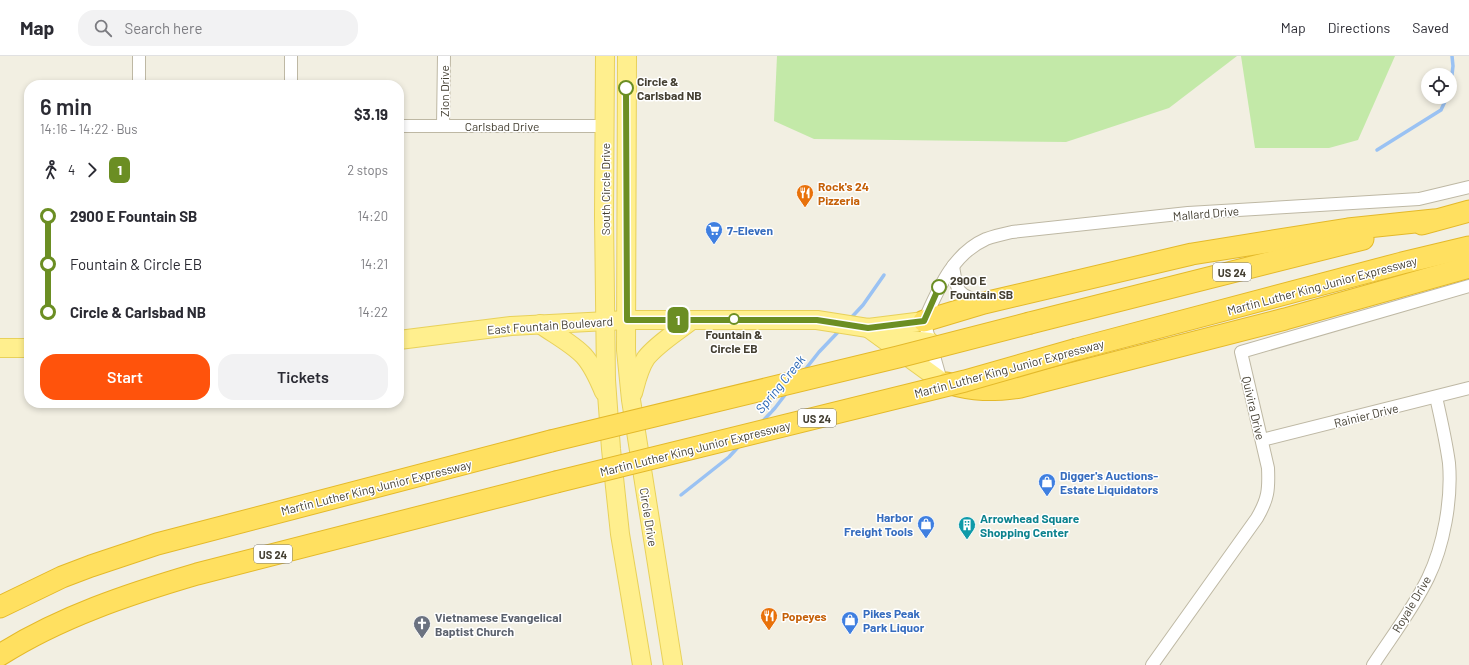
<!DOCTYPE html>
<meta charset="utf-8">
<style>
:root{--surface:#fff;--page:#f2f2f3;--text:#2b2b33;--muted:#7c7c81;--line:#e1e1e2;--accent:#ff530c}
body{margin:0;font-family:Barlow,sans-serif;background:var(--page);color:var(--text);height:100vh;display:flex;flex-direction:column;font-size:15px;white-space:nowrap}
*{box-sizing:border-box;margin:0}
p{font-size:13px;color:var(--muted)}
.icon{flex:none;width:22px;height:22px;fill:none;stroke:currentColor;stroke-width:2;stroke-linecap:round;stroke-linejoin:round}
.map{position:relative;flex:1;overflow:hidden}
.side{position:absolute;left:24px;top:24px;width:380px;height:328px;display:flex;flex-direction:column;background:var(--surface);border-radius:16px;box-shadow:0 2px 6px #0003}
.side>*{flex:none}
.badge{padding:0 8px;border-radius:6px;font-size:14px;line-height:26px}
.buttons{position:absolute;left:1421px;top:12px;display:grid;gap:8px}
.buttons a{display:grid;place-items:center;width:36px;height:36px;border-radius:50%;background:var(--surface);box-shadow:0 2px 6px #0003;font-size:20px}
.map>.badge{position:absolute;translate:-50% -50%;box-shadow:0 0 0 2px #fff}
.legs{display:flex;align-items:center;gap:6px;height:44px;padding:0 16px;font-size:13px}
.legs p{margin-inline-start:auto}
.summary{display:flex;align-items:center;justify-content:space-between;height:68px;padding:0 16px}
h1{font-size:22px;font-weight:600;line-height:30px}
.action{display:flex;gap:8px;margin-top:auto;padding:8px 16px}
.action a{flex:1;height:46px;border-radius:16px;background:var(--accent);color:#fff;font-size:16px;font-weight:600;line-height:46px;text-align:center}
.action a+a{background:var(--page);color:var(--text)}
ul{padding:0 16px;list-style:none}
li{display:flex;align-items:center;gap:14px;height:48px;font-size:15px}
li i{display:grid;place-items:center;width:6px;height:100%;margin:0 5px;background:currentColor}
li i::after{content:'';width:10px;height:10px;margin:-5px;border:3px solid;border-radius:50%;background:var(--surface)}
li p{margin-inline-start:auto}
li:first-child i{background:linear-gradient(#0000 50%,currentColor 0)}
li:last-child i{background:linear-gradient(currentColor 50%,#0000 0)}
header{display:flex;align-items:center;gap:24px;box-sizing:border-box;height:56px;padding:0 20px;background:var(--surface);border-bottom:1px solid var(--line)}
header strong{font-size:19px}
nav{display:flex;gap:22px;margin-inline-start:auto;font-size:14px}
.search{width:280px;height:36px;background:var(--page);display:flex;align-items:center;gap:10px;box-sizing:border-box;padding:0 14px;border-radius:16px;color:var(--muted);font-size:15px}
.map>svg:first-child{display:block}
</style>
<header>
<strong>Map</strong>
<div class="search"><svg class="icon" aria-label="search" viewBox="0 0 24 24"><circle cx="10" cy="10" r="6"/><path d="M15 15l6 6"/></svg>Search here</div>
<nav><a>Map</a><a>Directions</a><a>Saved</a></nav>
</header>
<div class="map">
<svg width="1469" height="609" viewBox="0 0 1469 609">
<rect width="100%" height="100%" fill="#f2efe2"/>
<g fill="#c3e9a8">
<path d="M777,0H1237L1169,52L1066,86L814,83L774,65Z"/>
<path d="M1241,0H1395L1358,84L1329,92H1255Z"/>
</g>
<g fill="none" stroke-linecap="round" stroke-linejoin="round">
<g stroke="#9ac2f3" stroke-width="3.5">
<path d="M1450,36L1453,10L1452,0"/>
<path d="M1377,94L1441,54L1447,41"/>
<path d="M849,264L863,249L884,219"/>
<path d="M804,315L819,296L840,274"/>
<path d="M761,367L775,352L788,335"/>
<path d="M681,439L729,401L740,389"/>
</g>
<defs>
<g id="street">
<path d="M139,29V0"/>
<path d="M291,29V0"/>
<path d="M399,70H605"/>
<path d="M443,70L444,0"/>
<path d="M953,210C957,235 956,238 981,246"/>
<path d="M941,325L924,265C938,234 952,198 986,183C994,180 1003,178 1012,176L1188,157L1419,143L1469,131"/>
<path d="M1262,384L1469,332"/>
<path d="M1152,609L1257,462C1268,443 1269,434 1268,412L1241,296L1469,230"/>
<path d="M1373,609C1392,580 1413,553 1428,522C1444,489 1452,443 1449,407C1446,385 1441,363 1436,341"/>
</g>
<g id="primary">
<path d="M605,0L604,161L606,324L611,393L620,478L642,609"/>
<path d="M627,0L626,294L631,344L673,609"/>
<path d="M540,268C554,278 573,288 584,300C593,310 599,324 604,336"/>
<path d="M868,272L941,325"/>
<path d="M881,281L930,286"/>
<path d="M399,284L511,270L627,264H817L868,272L924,265"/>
<path d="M0,292H29"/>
<path d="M633,337C636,326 639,312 646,302C658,287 677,276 692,264"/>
</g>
<g id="highway">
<path d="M1422,168L1469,155"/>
<path d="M924,265L984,247L1192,198L1348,173L1434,164"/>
<path d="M1030,267L1363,183"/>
<path d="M1077,293L1402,207L1469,191"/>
<path d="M947,327C974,335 992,335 1020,331L1285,263L1469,211"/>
<path d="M0,551L62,521L91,510L157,488L551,385"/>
<path d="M0,599C60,561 129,538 197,518L556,426"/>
</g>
</defs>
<use href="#street" stroke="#beb8a4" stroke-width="14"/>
<use href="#primary" stroke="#e8d15a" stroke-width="20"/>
<use href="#highway" stroke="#e4b92a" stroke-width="23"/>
<use href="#street" stroke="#fff" stroke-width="12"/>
<use href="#primary" stroke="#ffef8e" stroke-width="18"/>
<use href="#highway" stroke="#ffe060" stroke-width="21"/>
<defs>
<g id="highway-bridge">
<path d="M551,385L898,301L1030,267"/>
<path d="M556,426L965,325L1077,293"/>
</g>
</defs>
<use href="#highway-bridge" stroke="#e4b92a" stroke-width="23" stroke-linecap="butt"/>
<use href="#highway-bridge" stroke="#ffe060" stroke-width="21"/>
</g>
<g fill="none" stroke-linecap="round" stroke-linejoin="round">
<defs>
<path id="line-1" d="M626,32L627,264H817L868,272L924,265L939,231"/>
</defs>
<use href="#line-1" stroke="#fff" stroke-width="9"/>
<use href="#line-1" stroke="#6b8e23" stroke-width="6"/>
</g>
<defs>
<symbol id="restaurant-pin" viewBox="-11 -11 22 30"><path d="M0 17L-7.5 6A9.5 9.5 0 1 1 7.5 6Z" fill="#e8710a" stroke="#fff"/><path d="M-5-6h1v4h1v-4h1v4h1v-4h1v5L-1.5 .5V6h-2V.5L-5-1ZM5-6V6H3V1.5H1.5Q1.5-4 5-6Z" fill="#fff"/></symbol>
<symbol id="supermarket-pin" viewBox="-11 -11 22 30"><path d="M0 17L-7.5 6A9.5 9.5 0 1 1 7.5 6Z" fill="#3f7fe0" stroke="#fff"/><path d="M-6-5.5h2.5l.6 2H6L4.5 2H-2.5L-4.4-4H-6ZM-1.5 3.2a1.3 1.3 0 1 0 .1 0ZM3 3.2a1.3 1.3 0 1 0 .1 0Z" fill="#fff"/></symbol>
<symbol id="shop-pin" viewBox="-11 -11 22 30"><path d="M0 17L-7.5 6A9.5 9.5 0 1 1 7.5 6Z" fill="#3f7fe0" stroke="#fff"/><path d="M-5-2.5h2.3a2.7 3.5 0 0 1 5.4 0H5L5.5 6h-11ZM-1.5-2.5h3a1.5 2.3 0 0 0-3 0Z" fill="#fff"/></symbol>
<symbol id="building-pin" viewBox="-11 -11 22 30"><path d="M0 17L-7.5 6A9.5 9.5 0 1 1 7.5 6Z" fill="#0f9aa8" stroke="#fff"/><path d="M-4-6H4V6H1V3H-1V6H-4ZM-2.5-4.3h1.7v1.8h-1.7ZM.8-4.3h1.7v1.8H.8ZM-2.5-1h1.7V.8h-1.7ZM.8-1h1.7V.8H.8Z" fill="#fff"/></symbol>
<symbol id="church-pin" viewBox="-11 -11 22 30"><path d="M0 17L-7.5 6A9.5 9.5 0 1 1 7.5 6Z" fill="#6b7280" stroke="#fff"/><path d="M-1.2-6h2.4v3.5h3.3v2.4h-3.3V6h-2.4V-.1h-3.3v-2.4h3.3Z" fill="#fff"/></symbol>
</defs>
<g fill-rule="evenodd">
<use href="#restaurant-pin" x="795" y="127" width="20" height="27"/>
<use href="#supermarket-pin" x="704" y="164" width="20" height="27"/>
<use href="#shop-pin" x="1037" y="416" width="20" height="27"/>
<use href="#shop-pin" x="916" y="458" width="20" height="27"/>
<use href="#building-pin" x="957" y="459" width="20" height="27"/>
<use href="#restaurant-pin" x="759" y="550" width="20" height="27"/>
<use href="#shop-pin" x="840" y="554" width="20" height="27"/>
<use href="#church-pin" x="412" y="558" width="20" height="27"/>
</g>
<g fill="#fff" stroke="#6b8e23" stroke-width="2">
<circle cx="626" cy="32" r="7"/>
<circle cx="939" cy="231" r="7"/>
<circle cx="734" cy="263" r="5"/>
</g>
<g text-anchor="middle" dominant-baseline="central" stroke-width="3" stroke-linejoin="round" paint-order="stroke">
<g fill="#fff" stroke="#7c7970" stroke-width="1">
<rect x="1213" y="207" width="38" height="18" rx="3"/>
<rect x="798" y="353" width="38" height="18" rx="3"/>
<rect x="254" y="489" width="38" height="18" rx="3"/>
</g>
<g font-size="11" font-weight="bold" fill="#443f32">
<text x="1232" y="216">US 24</text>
<text x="817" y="362">US 24</text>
<text x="273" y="498">US 24</text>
</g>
<g font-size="12" font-weight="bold" fill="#443f32" stroke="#fff" text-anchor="start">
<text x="637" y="25">Circle &amp;<tspan x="637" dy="14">Carlsbad NB</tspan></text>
<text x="950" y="224">2900 E<tspan x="950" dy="14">Fountain SB</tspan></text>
<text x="734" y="278" text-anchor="middle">Fountain &amp;<tspan x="734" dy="14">Circle EB</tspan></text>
</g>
<g font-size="12" fill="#443f32" stroke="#fff">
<text transform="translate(444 35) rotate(-90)">Zion Drive</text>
<text x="502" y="70">Carlsbad Drive</text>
<text transform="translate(605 133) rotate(-90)">South Circle Drive</text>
<text transform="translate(1206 157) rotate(-5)">Mallard Drive</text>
<text transform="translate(1322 229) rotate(-15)">Martin Luther King Junior Expressway</text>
<text transform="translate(550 269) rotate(-4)">East Fountain Boulevard</text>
<text transform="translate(1009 312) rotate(-15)">Martin Luther King Junior Expressway</text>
<text transform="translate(1254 352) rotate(77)">Quivira Drive</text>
<text transform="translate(1366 359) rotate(-14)">Rainier Drive</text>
<text transform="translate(695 392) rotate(-14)">Martin Luther King Junior Expressway</text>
<text transform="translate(376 431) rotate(-14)">Martin Luther King Junior Expressway</text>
<text transform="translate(649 461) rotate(81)">Circle Drive</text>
<text transform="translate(1411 548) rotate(-59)">Royale Drive</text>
</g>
<g font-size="12" font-weight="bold" fill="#c56008" stroke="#fff" text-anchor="start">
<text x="818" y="130">Rock's 24<tspan x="818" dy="14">Pizzeria</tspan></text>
<text x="782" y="560">Popeyes</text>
</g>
<g font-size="12" font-weight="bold" fill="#366cbe" stroke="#fff" text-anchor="start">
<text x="727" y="174">7-Eleven</text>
<text x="1060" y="419">Digger's Auctions-<tspan x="1060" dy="14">Estate Liquidators</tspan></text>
<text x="913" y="461" text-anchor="end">Harbor<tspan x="913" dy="14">Freight Tools</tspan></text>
<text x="863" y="557">Pikes Peak<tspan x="863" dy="14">Park Liquor</tspan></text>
</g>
<g font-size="12" font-weight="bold" fill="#0d838f" stroke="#fff" text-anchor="start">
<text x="980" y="462">Arrowhead Square<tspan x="980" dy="14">Shopping Center</tspan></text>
</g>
<g font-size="12" font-weight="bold" fill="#5b616d" stroke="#fff" text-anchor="start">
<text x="435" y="561">Vietnamese Evangelical<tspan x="435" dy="14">Baptist Church</tspan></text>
</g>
<g font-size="13" font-style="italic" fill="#2865b3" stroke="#fff">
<text transform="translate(780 328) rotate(-51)">Spring Creek</text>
</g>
</g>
</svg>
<div class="buttons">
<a><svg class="icon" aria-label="locate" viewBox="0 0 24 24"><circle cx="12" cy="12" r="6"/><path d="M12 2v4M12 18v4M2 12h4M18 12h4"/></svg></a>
</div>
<b class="badge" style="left:678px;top:264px;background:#6b8e23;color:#fff">1</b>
<section class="side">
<div class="summary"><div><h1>6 min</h1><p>14:16 – 14:22 · Bus</p></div><b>$3.19</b></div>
<div class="legs"><svg class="icon" aria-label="walk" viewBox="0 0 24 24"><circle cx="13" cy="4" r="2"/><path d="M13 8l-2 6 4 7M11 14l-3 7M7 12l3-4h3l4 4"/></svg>4<svg class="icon" aria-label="forward" viewBox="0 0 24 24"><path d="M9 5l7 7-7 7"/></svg><b class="badge" style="background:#6b8e23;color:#fff">1</b><p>2 stops</p></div>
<ul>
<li><i style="color:#6b8e23"></i><b>2900 E Fountain SB</b><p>14:20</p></li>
<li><i style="color:#6b8e23"></i><span>Fountain &amp; Circle EB</span><p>14:21</p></li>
<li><i style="color:#6b8e23"></i><b>Circle &amp; Carlsbad NB</b><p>14:22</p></li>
</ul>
<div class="action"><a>Start</a><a>Tickets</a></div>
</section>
</div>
